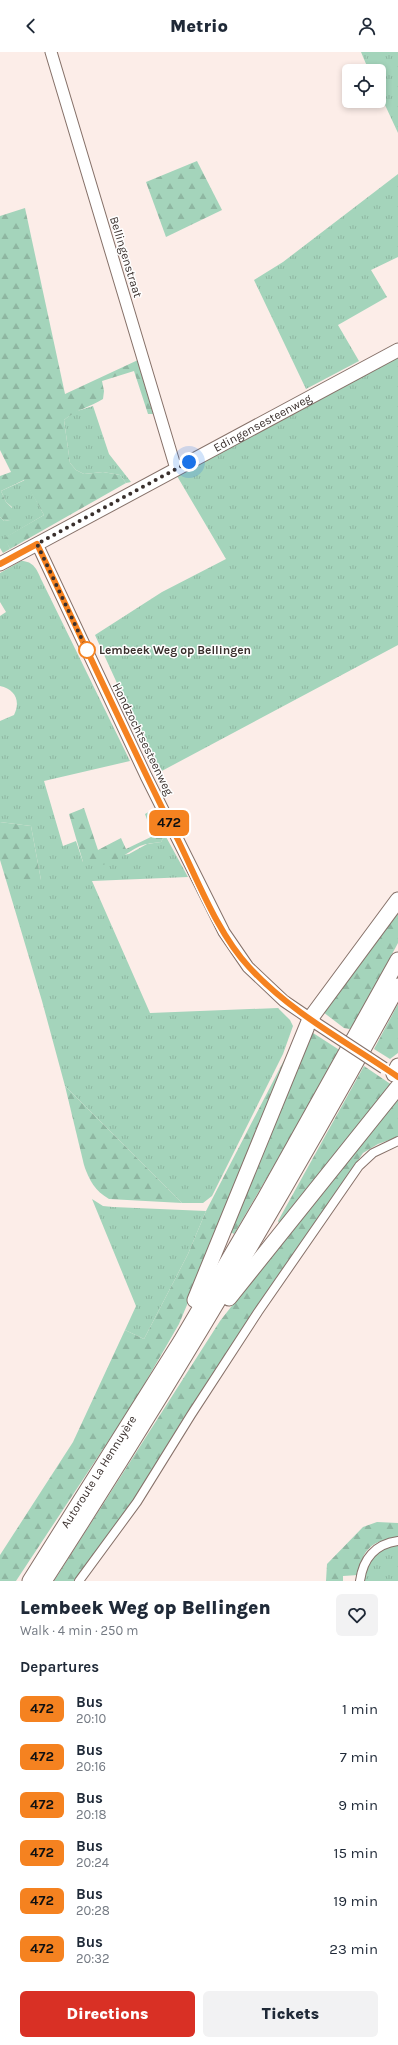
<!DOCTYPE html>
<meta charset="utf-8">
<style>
:root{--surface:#fff;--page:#f2f2f3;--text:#1f2937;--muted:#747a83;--accent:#d93025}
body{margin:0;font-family:Karla,sans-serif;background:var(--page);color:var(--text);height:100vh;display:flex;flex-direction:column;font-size:15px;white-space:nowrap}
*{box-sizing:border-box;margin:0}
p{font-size:13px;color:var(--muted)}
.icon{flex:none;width:22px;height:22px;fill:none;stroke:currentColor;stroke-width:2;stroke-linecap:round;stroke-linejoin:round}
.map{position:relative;height:1529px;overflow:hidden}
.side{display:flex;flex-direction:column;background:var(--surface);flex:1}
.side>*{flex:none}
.badge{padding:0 8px;border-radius:6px;font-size:14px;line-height:26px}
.buttons{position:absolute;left:342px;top:12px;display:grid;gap:8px}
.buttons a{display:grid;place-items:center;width:44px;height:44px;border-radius:6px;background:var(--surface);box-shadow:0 2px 6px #0003;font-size:20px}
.you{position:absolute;width:20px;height:20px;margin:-10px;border:3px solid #fff;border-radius:50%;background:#1a73e8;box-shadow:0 0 0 6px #1a73e833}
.map>.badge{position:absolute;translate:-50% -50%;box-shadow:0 0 0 2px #fff}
h2{padding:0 20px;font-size:15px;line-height:36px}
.round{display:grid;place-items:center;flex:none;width:42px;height:42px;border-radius:6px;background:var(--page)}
.overview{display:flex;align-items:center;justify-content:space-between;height:68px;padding:0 20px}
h1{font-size:19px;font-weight:800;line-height:30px}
.button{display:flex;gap:8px;margin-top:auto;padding:8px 20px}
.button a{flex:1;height:46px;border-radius:6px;background:var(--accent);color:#fff;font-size:16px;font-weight:800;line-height:46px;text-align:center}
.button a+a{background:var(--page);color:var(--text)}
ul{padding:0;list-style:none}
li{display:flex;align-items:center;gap:12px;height:48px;padding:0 20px}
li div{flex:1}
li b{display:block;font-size:15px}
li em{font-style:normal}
li .badge{min-width:44px;font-weight:700;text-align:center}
header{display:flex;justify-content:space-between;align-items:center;height:52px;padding:0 20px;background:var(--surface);font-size:18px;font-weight:800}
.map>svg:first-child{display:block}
</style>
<header><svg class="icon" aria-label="back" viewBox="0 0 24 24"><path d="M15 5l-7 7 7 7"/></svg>Metrio<svg class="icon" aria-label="person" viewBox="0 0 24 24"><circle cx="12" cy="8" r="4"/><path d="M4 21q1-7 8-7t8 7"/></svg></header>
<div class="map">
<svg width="398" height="1529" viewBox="0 0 398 1529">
<defs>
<pattern id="grass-tufts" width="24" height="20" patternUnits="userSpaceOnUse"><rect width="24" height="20" fill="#a4d4bb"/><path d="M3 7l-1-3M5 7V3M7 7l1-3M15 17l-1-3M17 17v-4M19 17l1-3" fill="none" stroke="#8eb6a1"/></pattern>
<pattern id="forest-firs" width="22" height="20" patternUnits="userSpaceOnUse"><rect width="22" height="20" fill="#a4d4bb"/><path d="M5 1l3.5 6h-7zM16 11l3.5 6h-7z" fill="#8eb6a1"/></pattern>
</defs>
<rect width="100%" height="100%" fill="#fcede8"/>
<g fill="url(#grass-tufts)">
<path d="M361,0H398V81L379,40V19H369Z"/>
<path d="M398,122V205L371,218L387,245L338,273L359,309L306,337L254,228L283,210Z"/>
<path d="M398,305V593L158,721L95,583L162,540L226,507L177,424Z"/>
<path d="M93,354L109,402L131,430L126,431L120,423L103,420L84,422L76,418L70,411L64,368L74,360Z"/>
<path d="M25,428L44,463L5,486L10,497L3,501L0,496V465L4,469L10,468L12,455L6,450L1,439Z"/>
<path d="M21,509C34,509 37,518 42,529L130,709L44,729L63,794L76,789L83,810L129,802L147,792L161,790L165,783L188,825L92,829L150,961L278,956L290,968L293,974L283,1002L212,1144L203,1151H182L65,1034L42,949L6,828H41L31,774L0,770V669L14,663C21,649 15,637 0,634V564L6,560L0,550V521Z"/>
<path d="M92,1147L103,1154L113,1155L206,1159L188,1202L144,1287L125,1278L136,1254Z"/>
<path d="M398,1492V1529H364C368,1506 376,1498 398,1492Z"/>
</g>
<g fill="url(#forest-firs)">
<path d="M197,109L222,158L166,185L146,130Z"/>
<path d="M25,156L65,342L138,308L154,362H148L134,319L102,329L104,339L103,347C90,355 76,358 64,368L70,411L76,418L84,422L103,420L120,423L126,431L10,497L4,486L44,463L24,428L1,439L6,450L14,458V464L10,468L4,469L0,465V424L11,420L0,398V164Z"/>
<path d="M84,756L98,798L121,786L126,797L153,784L145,762L154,757L165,783L161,790C154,791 147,791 140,794C122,803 104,821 83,810L69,762Z"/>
<path d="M0,770L31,774L41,828H6L0,808Z"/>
<path d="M398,856V891L356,969L350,977L344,976L323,960Z"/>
<path d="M398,952V1001L390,1007L374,997Z"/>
<path d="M310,979L341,999L234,1182L229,1179Z"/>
<path d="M295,987L298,988L179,1272L134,1350L16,1529H0V1503L73,1390L125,1278L144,1287L188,1202L206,1159Z"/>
<path d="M364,1014L392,1033L281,1176L278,1169Z"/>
<path d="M65,1034L182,1151L109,1147C95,1139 89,1128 84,1113Z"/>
<path d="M398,1042V1085L378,1092L363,1101L184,1365L140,1440L78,1529H54L220,1269Z"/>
<path d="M377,1470L398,1471V1487C372,1487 362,1498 358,1523L343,1524V1529H326L327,1512L363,1475Z"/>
</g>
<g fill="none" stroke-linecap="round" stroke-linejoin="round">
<defs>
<g id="street">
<path d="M79,1529L137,1450L191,1363L258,1260L359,1114L373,1101L398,1089"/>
<path d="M360,1529C363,1507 375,1492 398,1489"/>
</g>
<g id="secondary">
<path d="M51,0L176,417"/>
<path d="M37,492L146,724L224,880L248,915L284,949L315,970"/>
</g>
<g id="primary">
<path id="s1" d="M0,512L398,298"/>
</g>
<g id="highway">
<path d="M394,1022L398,1014"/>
<path d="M229,1246L398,1035"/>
<path d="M195,1248L310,967L398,848"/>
<path id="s2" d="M30,1529L181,1289L265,1146L398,908"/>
<path d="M44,1529C169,1335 287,1137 398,934"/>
</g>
</defs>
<use href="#street" stroke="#867169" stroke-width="10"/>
<use href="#secondary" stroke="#867169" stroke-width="13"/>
<use href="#primary" stroke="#867169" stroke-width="15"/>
<use href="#highway" stroke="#867169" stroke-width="17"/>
<use href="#street" stroke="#fff" stroke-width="8"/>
<use href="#secondary" stroke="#fff" stroke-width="11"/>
<use href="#primary" stroke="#fff" stroke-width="13"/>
<use href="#highway" stroke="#fff" stroke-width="15"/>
<defs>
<path id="secondary-bridge" d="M317,972L384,1016"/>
</defs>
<use href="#secondary-bridge" stroke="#867169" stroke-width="13" stroke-linecap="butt"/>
<use href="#secondary-bridge" stroke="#fff" stroke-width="11"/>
</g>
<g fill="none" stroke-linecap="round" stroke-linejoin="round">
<defs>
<path id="line" d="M0,512L37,492C84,591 129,690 178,788C198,829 218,882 249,915C291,961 347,990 398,1025"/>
</defs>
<use href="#line" stroke="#fff" stroke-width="9"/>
<use href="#line" stroke="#f58220" stroke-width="6"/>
<path stroke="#392f2c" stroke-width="4" stroke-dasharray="0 7.2" d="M87,598L37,492L189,410"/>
</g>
<circle fill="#fff" stroke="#f58220" stroke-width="2" cx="87" cy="598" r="8"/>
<g text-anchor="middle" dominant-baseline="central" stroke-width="3" stroke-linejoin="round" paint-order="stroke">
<g font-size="12" fill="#392f2c" stroke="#fefefe">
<text transform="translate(126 205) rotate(73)">Bellingenstraat</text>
<text stroke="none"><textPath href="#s1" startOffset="298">Edingensesteenweg</textPath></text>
<text transform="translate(143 687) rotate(64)">Hondzochtsesteenweg</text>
<text stroke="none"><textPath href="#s2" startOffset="129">Autoroute La Hennuyère</textPath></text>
</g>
<g font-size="12" font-weight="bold" fill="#392f2c" stroke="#fefefe" text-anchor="start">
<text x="99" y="598">Lembeek Weg op Bellingen</text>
</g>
</g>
</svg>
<div class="buttons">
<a><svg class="icon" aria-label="locate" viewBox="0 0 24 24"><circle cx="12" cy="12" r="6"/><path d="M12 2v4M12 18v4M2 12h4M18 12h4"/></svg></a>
</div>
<div class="you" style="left:189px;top:410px"></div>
<b class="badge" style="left:169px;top:771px;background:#f58220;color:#111">472</b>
</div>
<section class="side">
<div class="overview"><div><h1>Lembeek Weg op Bellingen</h1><p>Walk · 4 min · 250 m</p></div><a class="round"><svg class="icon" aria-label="heart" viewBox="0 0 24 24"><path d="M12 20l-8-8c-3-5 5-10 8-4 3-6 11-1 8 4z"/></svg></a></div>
<h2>Departures</h2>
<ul>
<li><span class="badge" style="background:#f58220;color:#111">472</span><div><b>Bus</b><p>20:10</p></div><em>1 min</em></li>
<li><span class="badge" style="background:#f58220;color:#111">472</span><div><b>Bus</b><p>20:16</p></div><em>7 min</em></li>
<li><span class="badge" style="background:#f58220;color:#111">472</span><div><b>Bus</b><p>20:18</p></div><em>9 min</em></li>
<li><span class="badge" style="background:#f58220;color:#111">472</span><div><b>Bus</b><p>20:24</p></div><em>15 min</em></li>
<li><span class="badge" style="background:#f58220;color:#111">472</span><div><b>Bus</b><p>20:28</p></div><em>19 min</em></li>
<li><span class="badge" style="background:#f58220;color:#111">472</span><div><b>Bus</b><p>20:32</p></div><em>23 min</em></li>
</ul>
<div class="button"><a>Directions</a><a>Tickets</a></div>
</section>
